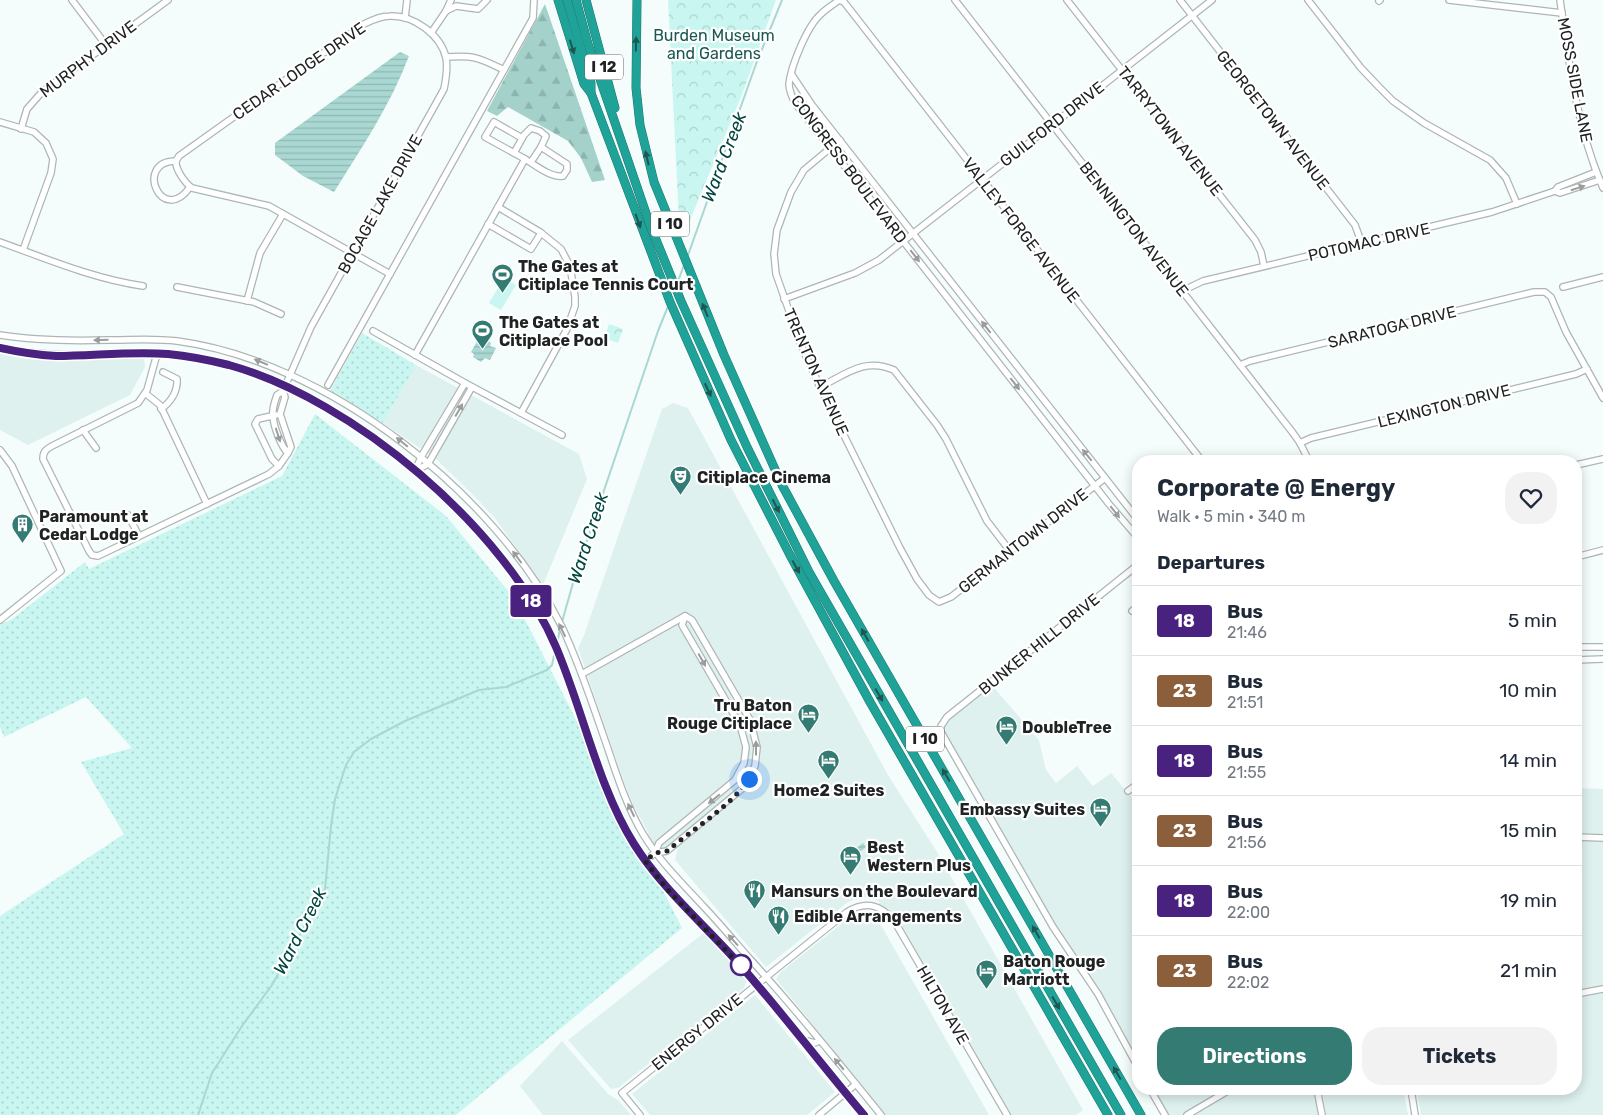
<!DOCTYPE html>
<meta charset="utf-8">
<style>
:root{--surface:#fff;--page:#f2f2f3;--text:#1f2937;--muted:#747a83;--line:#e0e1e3;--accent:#347b73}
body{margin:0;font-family:Rubik,sans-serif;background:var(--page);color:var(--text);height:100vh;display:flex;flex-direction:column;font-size:19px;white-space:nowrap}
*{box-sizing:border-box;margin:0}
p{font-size:16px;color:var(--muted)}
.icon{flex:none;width:28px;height:28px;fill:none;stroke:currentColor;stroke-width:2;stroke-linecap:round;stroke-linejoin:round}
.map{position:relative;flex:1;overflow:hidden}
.details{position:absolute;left:1132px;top:455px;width:450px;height:640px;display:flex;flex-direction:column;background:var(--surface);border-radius:20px;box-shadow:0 2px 12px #0003}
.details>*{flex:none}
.badge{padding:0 10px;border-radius:4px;font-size:18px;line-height:32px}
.you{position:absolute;width:25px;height:25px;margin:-12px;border:4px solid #fff;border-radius:50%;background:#1a73e8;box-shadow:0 0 0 8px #1a73e833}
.map>.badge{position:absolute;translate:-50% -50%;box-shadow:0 0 0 2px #fff}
h2{padding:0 25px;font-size:19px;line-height:45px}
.round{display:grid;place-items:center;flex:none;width:52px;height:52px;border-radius:20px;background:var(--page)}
.summary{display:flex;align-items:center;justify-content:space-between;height:85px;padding:0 25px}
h1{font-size:24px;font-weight:700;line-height:38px}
.button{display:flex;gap:10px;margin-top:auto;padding:10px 25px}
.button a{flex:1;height:58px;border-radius:20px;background:var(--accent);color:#fff;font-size:20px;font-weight:700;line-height:58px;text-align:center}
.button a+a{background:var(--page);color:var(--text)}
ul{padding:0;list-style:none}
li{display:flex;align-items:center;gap:15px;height:70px;padding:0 25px;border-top:1px solid var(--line)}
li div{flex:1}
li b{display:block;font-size:19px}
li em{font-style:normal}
li .badge{min-width:55px;font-weight:700;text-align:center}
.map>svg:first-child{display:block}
</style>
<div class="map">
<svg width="1603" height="1115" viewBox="0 0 1603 1115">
<defs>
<pattern id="grass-dots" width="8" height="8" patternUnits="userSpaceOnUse" patternTransform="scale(1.25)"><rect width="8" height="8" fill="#c9f6f0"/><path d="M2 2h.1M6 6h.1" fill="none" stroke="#acd3ce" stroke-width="1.8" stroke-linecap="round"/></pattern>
<pattern id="forest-firs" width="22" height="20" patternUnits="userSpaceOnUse" patternTransform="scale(1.25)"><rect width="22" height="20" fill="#a4d2cb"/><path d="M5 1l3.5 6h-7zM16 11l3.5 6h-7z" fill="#8db4ae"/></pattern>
<pattern id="park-crowns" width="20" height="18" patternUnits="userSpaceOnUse" patternTransform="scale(1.25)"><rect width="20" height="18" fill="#c9f6f0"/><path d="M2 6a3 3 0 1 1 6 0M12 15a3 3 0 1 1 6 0" fill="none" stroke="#acd3ce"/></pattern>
<pattern id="water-rules" width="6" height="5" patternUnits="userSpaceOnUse" patternTransform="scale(1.25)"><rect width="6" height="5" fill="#a9d7d1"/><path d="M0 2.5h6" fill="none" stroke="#91b8b3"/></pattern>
</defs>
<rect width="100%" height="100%" fill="#f4fdfc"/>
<g fill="#def1ef">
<path d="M0,352L48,359L144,357L145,367L130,395L28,445L0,430Z"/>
<path d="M416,365L579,454L587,479L543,585L494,517L471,493L436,459L383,423Z"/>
<path d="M673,403L688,408L888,775L937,852L1083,1110L1076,1115H1007L896,924L879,908V901L866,897L859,898L848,902L766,967L675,860L679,841L662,855L649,839L647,830L634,807L620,771L578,648L584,635L662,409Z"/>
<path d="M990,683L1039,740L1046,770L1056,783L1077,766L1093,786L1111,773L1139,806V1069L1103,1001L1050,920L941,732L943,721Z"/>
<path d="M1576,788L1603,789V834H1576Z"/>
<path d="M1591,840L1603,841V986L1576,991V841Z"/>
<path d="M863,911H868L882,927L989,1115H881L806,1016L776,979L782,971L850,917Z"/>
<path d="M705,932L742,972L747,980L744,988L618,1088L611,1089L568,1040Z"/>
<path d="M1603,993V1115H1421L1416,1089H1576V998Z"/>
<path d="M755,995L835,1092L807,1115H650L632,1094Z"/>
<path d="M562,1041L608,1094L618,1100L631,1115H543L520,1086Z"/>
<path d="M1150,1089H1231L1187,1115H1165Z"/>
<path d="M1238,1089H1314L1318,1115H1193Z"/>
<path d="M1322,1089H1403L1408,1115H1326Z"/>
</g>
<g fill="url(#grass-dots)">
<path d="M362,333L416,365L383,423L330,391Z"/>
<path d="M315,414L446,516L514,598L682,928L456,1115H0V916L124,834L81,762L132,748L86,697L4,737L0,727V624L11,620L85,562L89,569L282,476Z"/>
</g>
<path fill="url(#forest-firs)" d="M545,4L605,180L592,182L581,158L568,141L508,107L497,116L487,111Z"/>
<g fill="url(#park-crowns)">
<path d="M668,0H776L741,97L685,232L679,220Z"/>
<path d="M609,324L623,329L618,343L604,338Z"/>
</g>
<path fill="#c9f6f0" d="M504,278L516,285L501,310L489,303Z"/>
<g fill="url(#water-rules)">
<path d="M400,52L409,56C391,104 361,149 334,192L303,176L275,155V143Z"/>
<path d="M484,337L491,343L490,346L496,348L490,360L485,358L481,362L473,357L474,354L471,352L479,338L482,341Z"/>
<path d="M863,843L866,847L856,855V858H851L848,855Z"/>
</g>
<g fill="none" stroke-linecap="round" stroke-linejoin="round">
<g stroke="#a9d7d1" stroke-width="2">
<path d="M687,258L756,64L782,0"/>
<path d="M677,284L684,265"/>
<path d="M562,622L575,576L658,331L669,304"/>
<path d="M557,644L560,629"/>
<path d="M198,1115L212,1073L242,1026L272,985L325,889L331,826L335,799L346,765L354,752L371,739L405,721L479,690L506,687L547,670L552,665L555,651"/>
</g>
<defs>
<g id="minor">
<path d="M72,0L106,45"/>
<path d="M955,0L1293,433L1300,443L1309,461"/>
<path d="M1067,0L1255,240L1261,252L1264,266"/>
<path d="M1180,0L1355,225L1362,244"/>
<path d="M1308,0L1361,68L1379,87L1393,101L1424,123L1490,160L1506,178L1517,204"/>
<path d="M1449,0L1562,13"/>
<path d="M1560,0C1569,64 1577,128 1603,188"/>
<path d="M1379,1L1380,0"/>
<path d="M446,11L456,6L478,9L487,0"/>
<path d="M405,18L407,0"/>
<path d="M431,33L446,11L451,0"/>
<path d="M446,57C475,55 479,58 504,70"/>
<path d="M792,75L812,105L1139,521"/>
<path d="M0,122L34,132L46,143L53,159L51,173L23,250"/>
<path d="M21,129L27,109L42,92L168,0"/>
<path d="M840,140L804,170L791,192L777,230L774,254L776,274L801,345L820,387L900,548L917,579L929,595L939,602L951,597L1105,478"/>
<path d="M514,153L524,135L531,128L540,131L546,136L541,147"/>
<path d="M525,159C535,165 551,178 563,176L567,170V164L541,147L531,162"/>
<path d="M176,161L179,156L364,24C372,20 381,16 390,16C414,15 441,35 446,58C448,68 446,79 444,89L311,327L283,391L285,397L280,414L291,447L288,453C281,447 273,425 273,415C272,408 275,401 277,395L283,391"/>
<path d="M176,161C175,169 185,183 192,188L269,206L390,274"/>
<path d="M176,161C133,161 162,227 190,187"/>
<path d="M1555,191L1558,187L1596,172"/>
<path d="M498,207L540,232L561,249L570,266L575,297V306L567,329L521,413"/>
<path d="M488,224L531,249L541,233"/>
<path d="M0,242C47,259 94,279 143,286"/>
<path d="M177,287L254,302L281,314"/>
<path d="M1563,287L1603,277"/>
<path d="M1182,291L1203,281L1492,212L1555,191L1560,193L1600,180"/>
<path d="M784,299L855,273L879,260L1212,0"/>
<path d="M247,301L260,253L283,214"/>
<path d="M373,331L465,383L562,435"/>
<path d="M0,335C36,341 72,341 108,340C131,340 154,338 177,341C327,361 495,493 562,627C580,665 593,706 607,746C617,776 627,807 643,834C660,862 682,883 704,907C720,924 735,942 750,959C796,1009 838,1062 881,1115"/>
<path d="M0,348C78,365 159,341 235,367C363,411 502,521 556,647C583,711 598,786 634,844C663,890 705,925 741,966C783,1014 823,1065 864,1115"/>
<path d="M157,354L147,390L138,403L52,446C46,449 43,452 43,459L89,551L92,555L98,556L269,474L279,466L288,453"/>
<path d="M415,355L525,159L485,137L494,122L522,138"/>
<path d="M1240,365L1250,361L1534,292H1545L1551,297L1566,332L1603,398"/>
<path d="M465,383L421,457L415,471L428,464L472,387"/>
<path d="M328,385L533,18L534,0"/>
<path d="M820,387C846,374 865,357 894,370L937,425L946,439L987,521L1010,551"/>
<path d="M145,393L160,405L207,504"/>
<path d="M161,409C171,402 178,391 177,379L163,372"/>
<path d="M276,415L258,419L255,424L272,459L279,466"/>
<path d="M83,430L96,448"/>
<path d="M1300,443L1311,438L1576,374L1587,369"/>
<path d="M0,450L12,466L61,571L0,620"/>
<path d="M1576,465L1603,459"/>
<path d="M128,515L139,536"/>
<path d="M1139,539L1109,504L795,103C792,97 789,91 789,84C791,66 807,26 821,14C826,9 833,5 839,0L844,2L1202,461"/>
<path d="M1576,557L1603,550"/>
<path d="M1139,564L947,717L941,726V732L1053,927L1098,994L1139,1069"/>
<path d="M1132,611L1139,605"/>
<path d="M1576,647H1603"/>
<path d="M1576,660L1603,659"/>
<path d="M582,674L685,616"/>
<path d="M1128,791L1139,783"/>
<path d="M1576,837L1603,838"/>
<path d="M655,853L659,843L735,780L744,763L746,747L740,725L682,625L685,616"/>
<path d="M645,861L655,853L667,851L743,788L755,766L757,747L750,720L692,620L685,616"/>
<path d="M1576,994L1603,989"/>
<path d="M803,1040L815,1043L819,1041"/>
<path d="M1150,1089L1165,1115"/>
<path d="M1317,1089L1322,1115"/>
<path d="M1411,1089L1415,1115"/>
<path d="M640,1115L622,1093L847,912C868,899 883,906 896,924L1007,1115"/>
<path d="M819,1115L856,1084"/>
<path d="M1187,1115L1231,1089"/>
</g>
<g id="highway">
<path d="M558,0L584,84L591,93L670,302L731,440L790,555L870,702L1108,1115"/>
<path d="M567,0L591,83V93"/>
<path d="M576,0L588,44L650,225L681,301L747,447L809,572L1121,1115"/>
<path d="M586,0L615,108"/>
<path d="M637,0L636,88L640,125L654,182L724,355L782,485L834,581L1141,1115"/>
</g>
</defs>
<use href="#minor" stroke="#adb6b5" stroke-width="8"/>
<use href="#highway" stroke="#1f766e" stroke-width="9"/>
<use href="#minor" stroke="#fff" stroke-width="5.5"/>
<use href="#highway" stroke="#1fa297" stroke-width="8"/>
</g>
<defs><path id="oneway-solid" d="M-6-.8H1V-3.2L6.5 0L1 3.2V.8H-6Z" transform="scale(1.25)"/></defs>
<g fill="#205651">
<use href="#oneway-solid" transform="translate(636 44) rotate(-89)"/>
<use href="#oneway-solid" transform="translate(572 47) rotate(73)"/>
<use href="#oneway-solid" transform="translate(647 158) rotate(-103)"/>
<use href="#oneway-solid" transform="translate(638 221) rotate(70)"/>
<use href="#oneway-solid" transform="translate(705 310) rotate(-112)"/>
<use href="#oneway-solid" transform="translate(708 390) rotate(65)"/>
<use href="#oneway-solid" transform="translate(776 506) rotate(63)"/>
<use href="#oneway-solid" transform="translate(796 567) rotate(61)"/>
<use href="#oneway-solid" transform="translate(865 635) rotate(-120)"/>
<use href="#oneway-solid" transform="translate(879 695) rotate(60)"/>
<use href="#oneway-solid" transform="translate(946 775) rotate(-120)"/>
<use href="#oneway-solid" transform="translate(1036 932) rotate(-120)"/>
<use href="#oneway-solid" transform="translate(1056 1003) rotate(60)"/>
<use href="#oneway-solid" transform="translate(1117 1073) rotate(-120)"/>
</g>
<g fill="#9b9c9c">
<use href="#oneway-solid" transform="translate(1578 188) rotate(-18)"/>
<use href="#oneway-solid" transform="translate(915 256) rotate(52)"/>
<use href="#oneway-solid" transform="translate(986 327) rotate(-128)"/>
<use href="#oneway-solid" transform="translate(101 340) rotate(179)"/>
<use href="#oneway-solid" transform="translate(261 362) rotate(-157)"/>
<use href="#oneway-solid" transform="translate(1015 384) rotate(52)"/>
<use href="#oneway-solid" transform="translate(459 410) rotate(-60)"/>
<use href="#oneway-solid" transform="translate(278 435) rotate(72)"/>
<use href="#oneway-solid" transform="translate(402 442) rotate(-141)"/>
<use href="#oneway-solid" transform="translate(1087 455) rotate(-129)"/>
<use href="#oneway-solid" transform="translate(1115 512) rotate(52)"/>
<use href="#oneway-solid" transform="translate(517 557) rotate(-127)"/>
<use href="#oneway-solid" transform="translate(562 630) rotate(-116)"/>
<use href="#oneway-solid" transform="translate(702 660) rotate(61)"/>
<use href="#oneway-solid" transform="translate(756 748) rotate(-90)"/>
<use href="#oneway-solid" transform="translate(714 799) rotate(141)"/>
<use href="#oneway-solid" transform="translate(631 810) rotate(-116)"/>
<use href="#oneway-solid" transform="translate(733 940) rotate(-132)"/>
<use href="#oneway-solid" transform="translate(839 1064) rotate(-130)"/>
</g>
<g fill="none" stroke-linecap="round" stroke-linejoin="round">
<defs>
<path id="line" d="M0,348C18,352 37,355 56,356C93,356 131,351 168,354C188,356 209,360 229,365C354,400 505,528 556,647C583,710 598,787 634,844C663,890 705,925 741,966C783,1014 822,1065 864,1115"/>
</defs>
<use href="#line" stroke="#fff" stroke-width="11"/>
<use href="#line" stroke="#49217f" stroke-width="8"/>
<path stroke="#202323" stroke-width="5" stroke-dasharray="0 9" d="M741,965L742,967L667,889L645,861L655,853L667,851C692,830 732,805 749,779"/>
</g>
<defs>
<symbol id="stadium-pin" viewBox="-11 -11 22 30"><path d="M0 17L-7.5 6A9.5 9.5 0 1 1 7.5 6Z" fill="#347b73" stroke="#fff"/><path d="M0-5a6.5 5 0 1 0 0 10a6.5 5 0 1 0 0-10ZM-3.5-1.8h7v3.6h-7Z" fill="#fff"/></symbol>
<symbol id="theatre-pin" viewBox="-11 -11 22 30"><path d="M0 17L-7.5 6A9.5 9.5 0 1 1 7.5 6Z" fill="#347b73" stroke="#fff"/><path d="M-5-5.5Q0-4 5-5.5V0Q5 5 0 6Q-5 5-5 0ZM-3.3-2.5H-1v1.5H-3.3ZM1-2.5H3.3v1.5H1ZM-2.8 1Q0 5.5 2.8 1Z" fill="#fff"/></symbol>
<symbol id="building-pin" viewBox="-11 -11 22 30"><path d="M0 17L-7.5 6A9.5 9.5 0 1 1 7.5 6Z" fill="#347b73" stroke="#fff"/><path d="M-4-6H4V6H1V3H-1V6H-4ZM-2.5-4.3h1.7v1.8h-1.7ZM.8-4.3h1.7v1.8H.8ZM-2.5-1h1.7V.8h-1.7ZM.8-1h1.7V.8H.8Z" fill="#fff"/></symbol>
<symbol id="hotel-pin" viewBox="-11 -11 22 30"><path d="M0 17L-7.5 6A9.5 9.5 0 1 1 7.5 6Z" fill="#347b73" stroke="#fff"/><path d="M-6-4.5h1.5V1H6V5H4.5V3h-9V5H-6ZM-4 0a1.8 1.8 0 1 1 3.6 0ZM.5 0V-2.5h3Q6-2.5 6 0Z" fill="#fff"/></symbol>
<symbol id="restaurant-pin" viewBox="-11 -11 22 30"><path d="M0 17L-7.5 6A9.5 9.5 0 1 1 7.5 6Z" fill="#347b73" stroke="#fff"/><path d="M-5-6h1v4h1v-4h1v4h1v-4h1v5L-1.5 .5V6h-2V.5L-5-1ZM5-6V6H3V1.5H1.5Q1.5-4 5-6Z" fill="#fff"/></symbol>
</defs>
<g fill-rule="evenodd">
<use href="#stadium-pin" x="490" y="262" width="25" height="34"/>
<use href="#stadium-pin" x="470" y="318" width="25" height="34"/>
<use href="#theatre-pin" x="668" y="464" width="25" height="34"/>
<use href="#building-pin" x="10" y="512" width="25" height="34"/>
<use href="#hotel-pin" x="796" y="702" width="25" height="34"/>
<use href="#hotel-pin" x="994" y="714" width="25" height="34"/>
<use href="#hotel-pin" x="816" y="748" width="25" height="34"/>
<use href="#hotel-pin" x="1088" y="796" width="25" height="34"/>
<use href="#hotel-pin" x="838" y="844" width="25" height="34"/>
<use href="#restaurant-pin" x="742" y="878" width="25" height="34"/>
<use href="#restaurant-pin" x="766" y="904" width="25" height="34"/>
<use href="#hotel-pin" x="974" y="958" width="25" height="34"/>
</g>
<circle fill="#fff" stroke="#49217f" stroke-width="2.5" cx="741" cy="965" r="10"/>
<g text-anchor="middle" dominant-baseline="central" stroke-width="4.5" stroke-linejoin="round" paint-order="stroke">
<g fill="#fff" stroke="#636565" stroke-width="1">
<rect x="585" y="54.5" width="38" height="25" rx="4"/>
<rect x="651" y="211.5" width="38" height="25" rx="4"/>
<rect x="906" y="726.5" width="38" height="25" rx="4"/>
</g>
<g font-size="15" font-weight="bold" fill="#202323">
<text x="604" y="67">I 12</text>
<text x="670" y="224">I 10</text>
<text x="925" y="739">I 10</text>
</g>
<g font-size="16" fill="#1a5852" stroke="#fff">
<text x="714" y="35">Burden Museum<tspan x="714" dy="18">and Gardens</tspan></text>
</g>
<g font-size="16" fill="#202323" stroke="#fff">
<text transform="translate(88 59) rotate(-37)">MURPHY DRIVE</text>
<text transform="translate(299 71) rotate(-35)">CEDAR LODGE DRIVE</text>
<text transform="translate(1575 80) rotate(79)">MOSS SIDE LANE</text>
<text transform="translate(1273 120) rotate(52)">GEORGETOWN AVENUE</text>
<text transform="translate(1052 124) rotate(-38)">GUILFORD DRIVE</text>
<text transform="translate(1170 131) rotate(52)">TARRYTOWN AVENUE</text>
<text transform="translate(849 169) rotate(53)">CONGRESS BOULEVARD</text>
<text transform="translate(380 204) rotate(-61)">BOCAGE LAKE DRIVE</text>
<text transform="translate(1134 229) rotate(52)">BENNINGTON AVENUE</text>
<text transform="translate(1021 230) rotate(52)">VALLEY FORGE AVENUE</text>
<text transform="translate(1369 242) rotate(-13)">POTOMAC DRIVE</text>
<text transform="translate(1392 327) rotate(-14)">SARATOGA DRIVE</text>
<text transform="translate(816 372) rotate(66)">TRENTON AVENUE</text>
<text transform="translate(1444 406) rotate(-14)">LEXINGTON DRIVE</text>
<text transform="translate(1023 541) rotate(-38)">GERMANTOWN DRIVE</text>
<text transform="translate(1039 644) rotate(-39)">BUNKER HILL DRIVE</text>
<text transform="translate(943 1005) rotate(60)">HILTON AVE</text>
<text transform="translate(697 1032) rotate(-39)">ENERGY DRIVE</text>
</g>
<g font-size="16" font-weight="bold" fill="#202323" stroke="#fff" text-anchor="start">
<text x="518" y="266">The Gates at<tspan x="518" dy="18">Citiplace Tennis Court</tspan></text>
<text x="499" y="322">The Gates at<tspan x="499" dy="18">Citiplace Pool</tspan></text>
<text x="697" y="477">Citiplace Cinema</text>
<text x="39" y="516">Paramount at<tspan x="39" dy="18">Cedar Lodge</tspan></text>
<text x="792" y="705" text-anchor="end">Tru Baton<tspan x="792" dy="18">Rouge Citiplace</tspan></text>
<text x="1022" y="727">DoubleTree</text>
<text x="829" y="790" text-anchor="middle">Home2 Suites</text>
<text x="1085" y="809" text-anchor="end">Embassy Suites</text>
<text x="867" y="847">Best<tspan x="867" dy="18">Western Plus</tspan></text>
<text x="771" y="891">Mansurs on the Boulevard</text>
<text x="794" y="916">Edible Arrangements</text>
<text x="1003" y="961">Baton Rouge<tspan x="1003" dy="18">Marriott</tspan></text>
</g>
<g font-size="18" font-style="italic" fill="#004641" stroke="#fff">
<text transform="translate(724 157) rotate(-69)">Ward Creek</text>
<text transform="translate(588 538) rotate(-72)">Ward Creek</text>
<text transform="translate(300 931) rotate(-63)">Ward Creek</text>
</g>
</g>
</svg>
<div class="you" style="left:749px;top:779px"></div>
<b class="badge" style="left:531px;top:601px;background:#49217f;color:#fff">18</b>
<section class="details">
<div class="summary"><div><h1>Corporate @ Energy</h1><p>Walk · 5 min · 340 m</p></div><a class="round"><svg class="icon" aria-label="heart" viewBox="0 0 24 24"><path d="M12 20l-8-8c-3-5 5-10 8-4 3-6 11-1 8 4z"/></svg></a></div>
<h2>Departures</h2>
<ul>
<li><span class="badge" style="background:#49217f;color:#fff">18</span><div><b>Bus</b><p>21:46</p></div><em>5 min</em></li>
<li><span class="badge" style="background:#8b5e3c;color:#fff">23</span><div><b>Bus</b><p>21:51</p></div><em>10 min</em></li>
<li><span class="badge" style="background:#49217f;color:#fff">18</span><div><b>Bus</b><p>21:55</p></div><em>14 min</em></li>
<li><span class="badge" style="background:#8b5e3c;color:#fff">23</span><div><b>Bus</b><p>21:56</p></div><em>15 min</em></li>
<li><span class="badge" style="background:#49217f;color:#fff">18</span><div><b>Bus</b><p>22:00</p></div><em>19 min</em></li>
<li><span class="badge" style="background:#8b5e3c;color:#fff">23</span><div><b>Bus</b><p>22:02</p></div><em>21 min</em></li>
</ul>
<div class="button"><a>Directions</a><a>Tickets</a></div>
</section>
</div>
